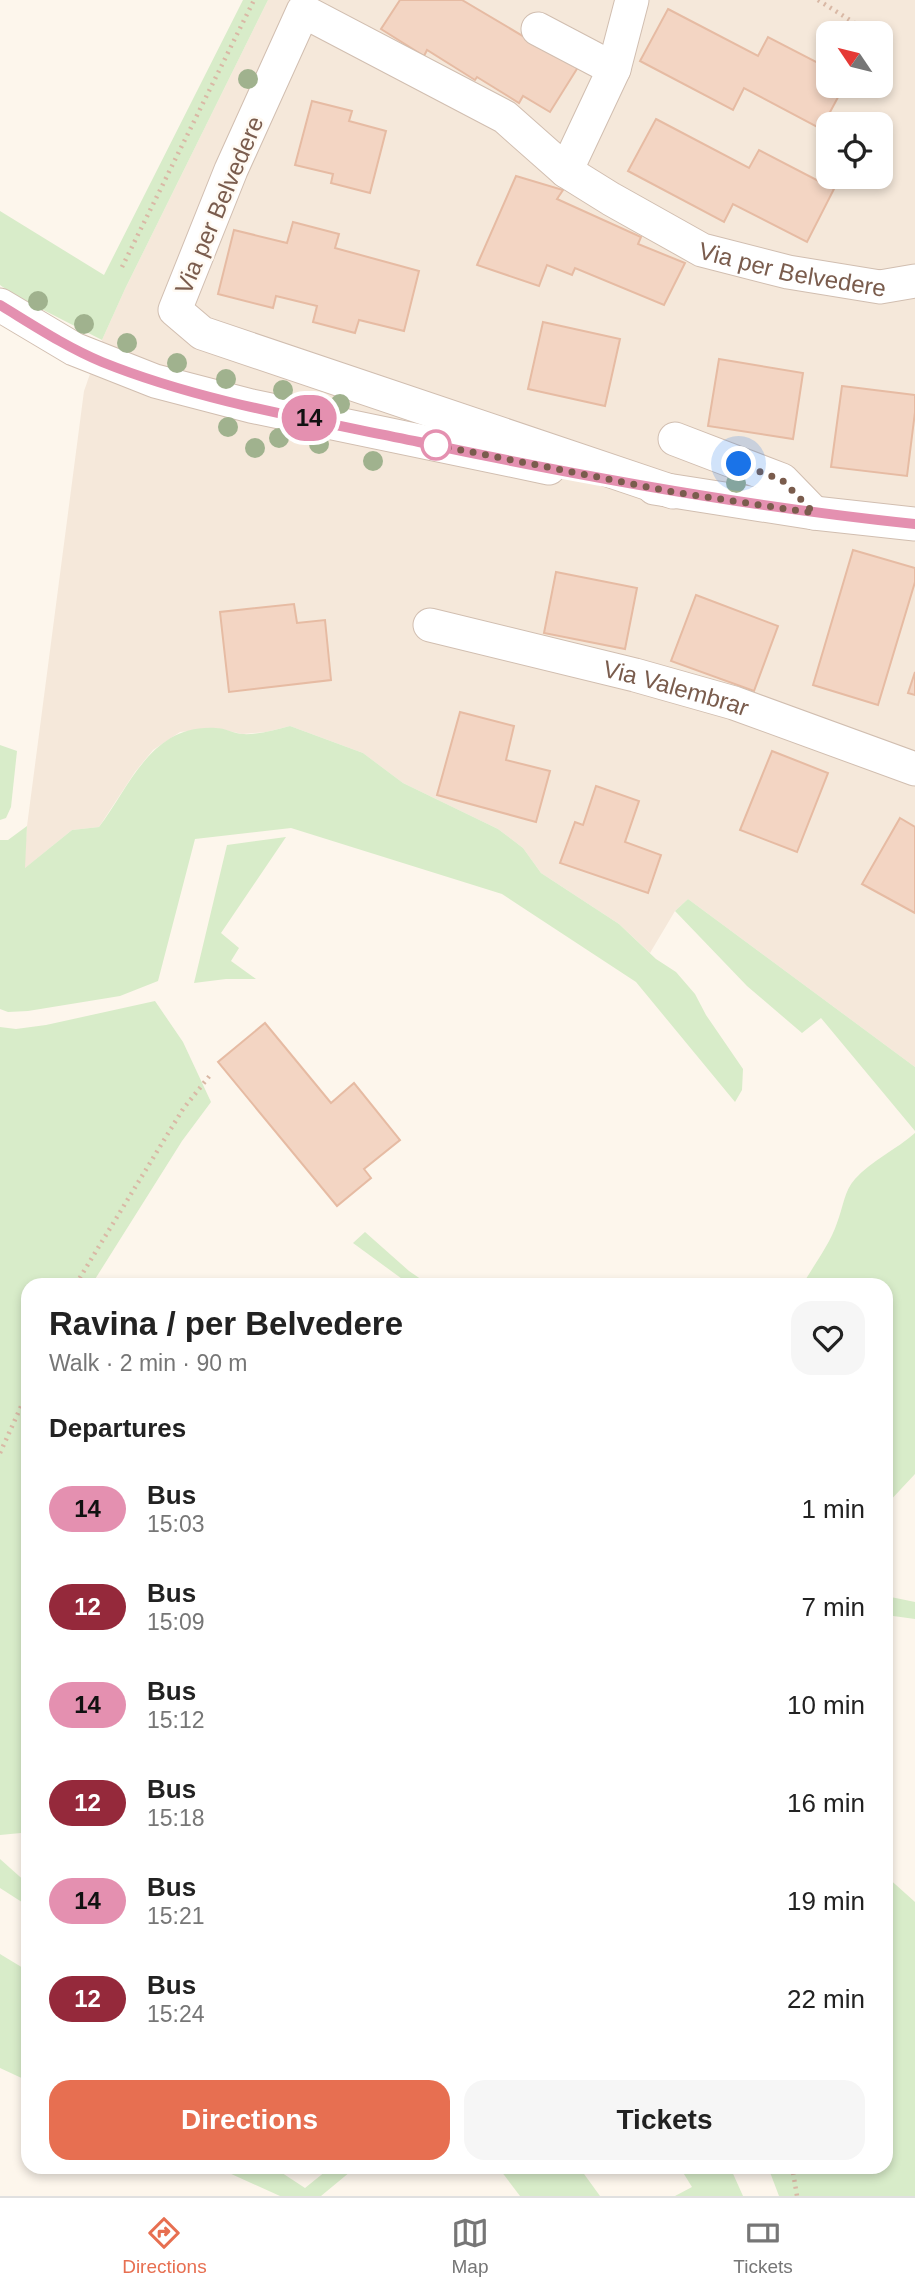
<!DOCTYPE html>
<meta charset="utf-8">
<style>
:root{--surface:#fff;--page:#f6f6f6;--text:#222;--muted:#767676;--line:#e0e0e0;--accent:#e76f51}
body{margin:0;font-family:Arial,sans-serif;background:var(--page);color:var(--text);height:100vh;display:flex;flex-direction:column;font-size:26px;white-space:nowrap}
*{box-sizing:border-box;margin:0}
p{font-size:23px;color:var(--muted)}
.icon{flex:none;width:38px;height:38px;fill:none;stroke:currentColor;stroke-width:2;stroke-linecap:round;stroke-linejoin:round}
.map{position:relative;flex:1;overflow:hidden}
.details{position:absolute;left:21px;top:1278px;width:872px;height:896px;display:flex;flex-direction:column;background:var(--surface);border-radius:21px;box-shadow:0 4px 10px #0003}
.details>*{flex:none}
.badge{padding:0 14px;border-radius:23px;font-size:24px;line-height:46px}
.needle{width:46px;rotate:305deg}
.tools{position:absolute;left:816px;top:21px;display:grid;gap:14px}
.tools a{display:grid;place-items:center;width:77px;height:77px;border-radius:14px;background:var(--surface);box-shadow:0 4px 10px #0003;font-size:35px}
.you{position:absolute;width:35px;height:35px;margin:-18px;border:5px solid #fff;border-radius:50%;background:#1a73e8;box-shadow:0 0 0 10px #1a73e833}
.map>.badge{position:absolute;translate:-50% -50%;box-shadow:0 0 0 4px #fff}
h2{padding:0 28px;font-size:26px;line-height:63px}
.round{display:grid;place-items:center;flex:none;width:74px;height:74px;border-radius:21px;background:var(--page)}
.summary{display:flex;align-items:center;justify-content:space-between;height:119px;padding:0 28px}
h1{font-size:33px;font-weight:600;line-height:52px}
.primary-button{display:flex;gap:14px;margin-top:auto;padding:14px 28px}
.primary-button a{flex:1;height:80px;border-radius:21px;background:var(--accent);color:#fff;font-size:28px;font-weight:600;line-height:80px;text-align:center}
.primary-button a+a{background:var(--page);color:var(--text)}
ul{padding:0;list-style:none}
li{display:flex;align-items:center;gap:21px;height:98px;padding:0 28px}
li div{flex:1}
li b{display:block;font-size:26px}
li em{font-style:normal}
li .badge{min-width:77px;font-weight:700;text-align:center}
.tabs{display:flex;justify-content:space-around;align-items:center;height:98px;border-top:2px solid var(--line);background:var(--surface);font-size:19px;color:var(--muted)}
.tabs a{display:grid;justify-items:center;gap:4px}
.tabs .selected{color:var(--accent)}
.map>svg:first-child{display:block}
</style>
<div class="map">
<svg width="915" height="2196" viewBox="0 0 915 2196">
<rect width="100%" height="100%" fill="#fdf6ec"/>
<path fill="#f5e8da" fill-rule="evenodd" d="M268,0H915V1067L688,899L675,911L650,953L619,924L541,873L523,848L498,829L403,783L363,753L290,726L266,732L242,734L216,728L180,732L153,750L135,772L99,827L72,830L24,869L27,826L84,391L102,340L125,289ZM828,33H880V86H828ZM828,124H880V177H828Z"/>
<g fill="#d8ecc9">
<path d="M243,0H268L125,289L102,340L14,295L0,285V211L104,275Z"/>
<path d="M290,726L363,753L403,783L498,829L523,848L541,873L619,924L656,959L676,972L695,994L706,1015L743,1069L742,1090L735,1102L636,982L502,894L291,828L195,839L158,981L120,996L28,1011L8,1012L0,1009V840H8L27,826L25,868L72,830L99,827C131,785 151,724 216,728C225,728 233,733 242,734C258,735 275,730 290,726Z"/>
<path d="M0,745L17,751L11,807L6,818L0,820Z"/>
<path d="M286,837L221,933L239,948L231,961L256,979H226L194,983L227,845Z"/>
<path d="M688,899L915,1067V1131L821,1018L802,1033L747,986L675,911Z"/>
<path d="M155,1001L183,1042L211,1102L182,1141L92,1284H28V1838L21,1833L0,1835V1027L16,1029L46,1025Z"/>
<path d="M915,1133V1474L886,1505V1284H803C814,1265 830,1244 837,1223C843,1208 844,1191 855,1179C871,1161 897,1149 915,1133Z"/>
<path d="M365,1232L409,1271L428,1284H409L353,1243Z"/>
<path d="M886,1596L915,1602V1619L886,1615Z"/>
<path d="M0,1859L28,1884V1906L0,1888Z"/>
<path d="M886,1876L915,1902V2196H779L768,2167L886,2166Z"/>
<path d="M0,1954L28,1971V2081L0,2068Z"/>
<path d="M679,2166L730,2167L743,2196H675L692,2187Z"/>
<path d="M216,2167H273L305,2188L331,2167H356L321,2196H280Z"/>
<path d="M498,2167H579L600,2196H520Z"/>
</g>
<g fill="#f3d5c3" stroke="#e6bba3" stroke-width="2">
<path d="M400,0H462L543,48L580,64L550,112L523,96L519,103L477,77L475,80L427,50L424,56L381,29Z"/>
<path d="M668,9L758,56L768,37L828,68V86H844L821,129L744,88L733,110L640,61Z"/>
<path d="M312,101L352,111L349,121L386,131L370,193L331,183L333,174L295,165Z"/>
<path d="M656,119L749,168L759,150L834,189L807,242L733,204L724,222L628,171Z"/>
<path d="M516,176L563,190L557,199L641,237L638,244L685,263L664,305L575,268L572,275L547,265L539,286L477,265Z"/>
<path d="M293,222L339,234L335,248L419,271L404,331L359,320L355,333L313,322L317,306L276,296L273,308L218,294L234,230L287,243Z"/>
<path d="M543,322L620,339L605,406L528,389Z"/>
<path d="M719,359L803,373L793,439L708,426Z"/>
<path d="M842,386L915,395V412L907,476L831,467Z"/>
<path d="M853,550L915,568V582L878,705L813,685Z"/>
<path d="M556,572L637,588L625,649L544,633Z"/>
<path d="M696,595L778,626L754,691L671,661Z"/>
<path d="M294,604L297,623L325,620L331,680L229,692L220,612Z"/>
<path d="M915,672V695L908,693Z"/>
<path d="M460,712L514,726L506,760L550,771L536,822L437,795Z"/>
<path d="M772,751L828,773L797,852L740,830Z"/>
<path d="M596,786L639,801L625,842L661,855L648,893L560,863L575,822L583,825Z"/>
<path d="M900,818L915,827V913L862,884Z"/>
<path d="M265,1023L331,1103L354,1083L400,1140L364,1169L371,1178L337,1206L218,1062Z"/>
</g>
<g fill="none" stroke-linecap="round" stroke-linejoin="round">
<defs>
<g id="minor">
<path d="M538,29L614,69L566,171L505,117L303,11L231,170L175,310L202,333L673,492"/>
<path d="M614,69L632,0"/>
<path id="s1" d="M566,171L611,199L702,250L788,272L880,287L915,281"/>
<path d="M0,305L74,349L155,381L251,406L549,468"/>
<path d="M675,439L782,480L814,513"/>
<path d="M654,488L814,513L915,524"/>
<path id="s2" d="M430,625L635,675L734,703L915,769"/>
</g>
</defs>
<use href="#minor" stroke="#d1beb0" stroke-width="35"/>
<g stroke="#d9b8a5" stroke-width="4.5" stroke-dasharray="2 5" stroke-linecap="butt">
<path d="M818,0L861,27"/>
<path d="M122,267L254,0"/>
<path d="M76,1284L183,1109L211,1074"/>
<path d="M0,1453L28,1391"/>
<path d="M792,2166L797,2196"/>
</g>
<use href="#minor" stroke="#fff" stroke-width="33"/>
</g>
<g fill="#a0b28e">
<circle cx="248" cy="79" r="10"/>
<circle cx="38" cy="301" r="10"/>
<circle cx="84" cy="324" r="10"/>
<circle cx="127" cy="343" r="10"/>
<circle cx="177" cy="363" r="10"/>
<circle cx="226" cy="379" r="10"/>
<circle cx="283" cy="390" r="10"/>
<circle cx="340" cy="404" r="10"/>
<circle cx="228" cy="427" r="10"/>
<circle cx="279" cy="438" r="10"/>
<circle cx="319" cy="444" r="10"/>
<circle cx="255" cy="448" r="10"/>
<circle cx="373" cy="461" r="10"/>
<circle cx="736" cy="483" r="10"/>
</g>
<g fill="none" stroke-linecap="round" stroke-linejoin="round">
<defs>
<path id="line" d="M0,305C33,325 66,347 102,362C201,402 314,420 419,442C584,477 748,507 915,524"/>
</defs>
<use href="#line" stroke="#fff" stroke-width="16"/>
<use href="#line" stroke="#e490b0" stroke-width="10"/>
<path stroke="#7a5c4d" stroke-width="7" stroke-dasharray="0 12.6" d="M436,445L673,492L814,513L782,480L739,464"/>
</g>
<circle fill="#fff" stroke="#e490b0" stroke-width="3.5" cx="436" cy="445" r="14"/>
<g text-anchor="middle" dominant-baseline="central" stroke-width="5" stroke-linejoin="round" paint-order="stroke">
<g font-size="24" fill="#7a5c4d" stroke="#fffaf3">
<text transform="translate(219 205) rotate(-67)">Via per Belvedere</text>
<text stroke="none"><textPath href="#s1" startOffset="250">Via per Belvedere</textPath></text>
<text stroke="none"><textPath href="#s2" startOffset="254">Via Valembrar</textPath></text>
</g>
</g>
</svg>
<div class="tools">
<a><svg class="needle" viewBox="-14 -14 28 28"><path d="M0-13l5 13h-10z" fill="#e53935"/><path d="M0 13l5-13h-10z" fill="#767676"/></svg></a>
<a><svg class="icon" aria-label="locate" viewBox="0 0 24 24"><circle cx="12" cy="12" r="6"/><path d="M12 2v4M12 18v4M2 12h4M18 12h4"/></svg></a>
</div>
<div class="you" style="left:739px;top:464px"></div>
<b class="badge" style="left:309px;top:418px;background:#e490b0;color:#111">14</b>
<section class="details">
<div class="summary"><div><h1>Ravina / per Belvedere</h1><p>Walk · 2 min · 90 m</p></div><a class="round"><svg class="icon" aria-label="heart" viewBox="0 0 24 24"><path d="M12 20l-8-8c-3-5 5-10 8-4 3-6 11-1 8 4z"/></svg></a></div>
<h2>Departures</h2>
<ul>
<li><span class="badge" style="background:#e490b0;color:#111">14</span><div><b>Bus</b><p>15:03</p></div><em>1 min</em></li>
<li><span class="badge" style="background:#95293b;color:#fff">12</span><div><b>Bus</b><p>15:09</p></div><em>7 min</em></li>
<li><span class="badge" style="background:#e490b0;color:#111">14</span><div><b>Bus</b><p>15:12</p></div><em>10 min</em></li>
<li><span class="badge" style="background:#95293b;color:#fff">12</span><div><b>Bus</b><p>15:18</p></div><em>16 min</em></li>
<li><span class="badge" style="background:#e490b0;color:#111">14</span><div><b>Bus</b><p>15:21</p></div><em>19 min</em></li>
<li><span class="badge" style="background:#95293b;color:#fff">12</span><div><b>Bus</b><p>15:24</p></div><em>22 min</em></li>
</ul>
<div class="primary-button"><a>Directions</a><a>Tickets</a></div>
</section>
</div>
<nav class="tabs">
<a class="selected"><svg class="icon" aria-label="directions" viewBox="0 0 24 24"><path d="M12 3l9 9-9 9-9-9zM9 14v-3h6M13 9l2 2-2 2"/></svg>Directions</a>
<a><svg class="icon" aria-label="map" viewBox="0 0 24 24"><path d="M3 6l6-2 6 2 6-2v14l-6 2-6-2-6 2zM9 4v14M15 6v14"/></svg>Map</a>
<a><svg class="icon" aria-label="tickets" viewBox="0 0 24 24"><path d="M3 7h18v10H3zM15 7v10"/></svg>Tickets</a>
</nav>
